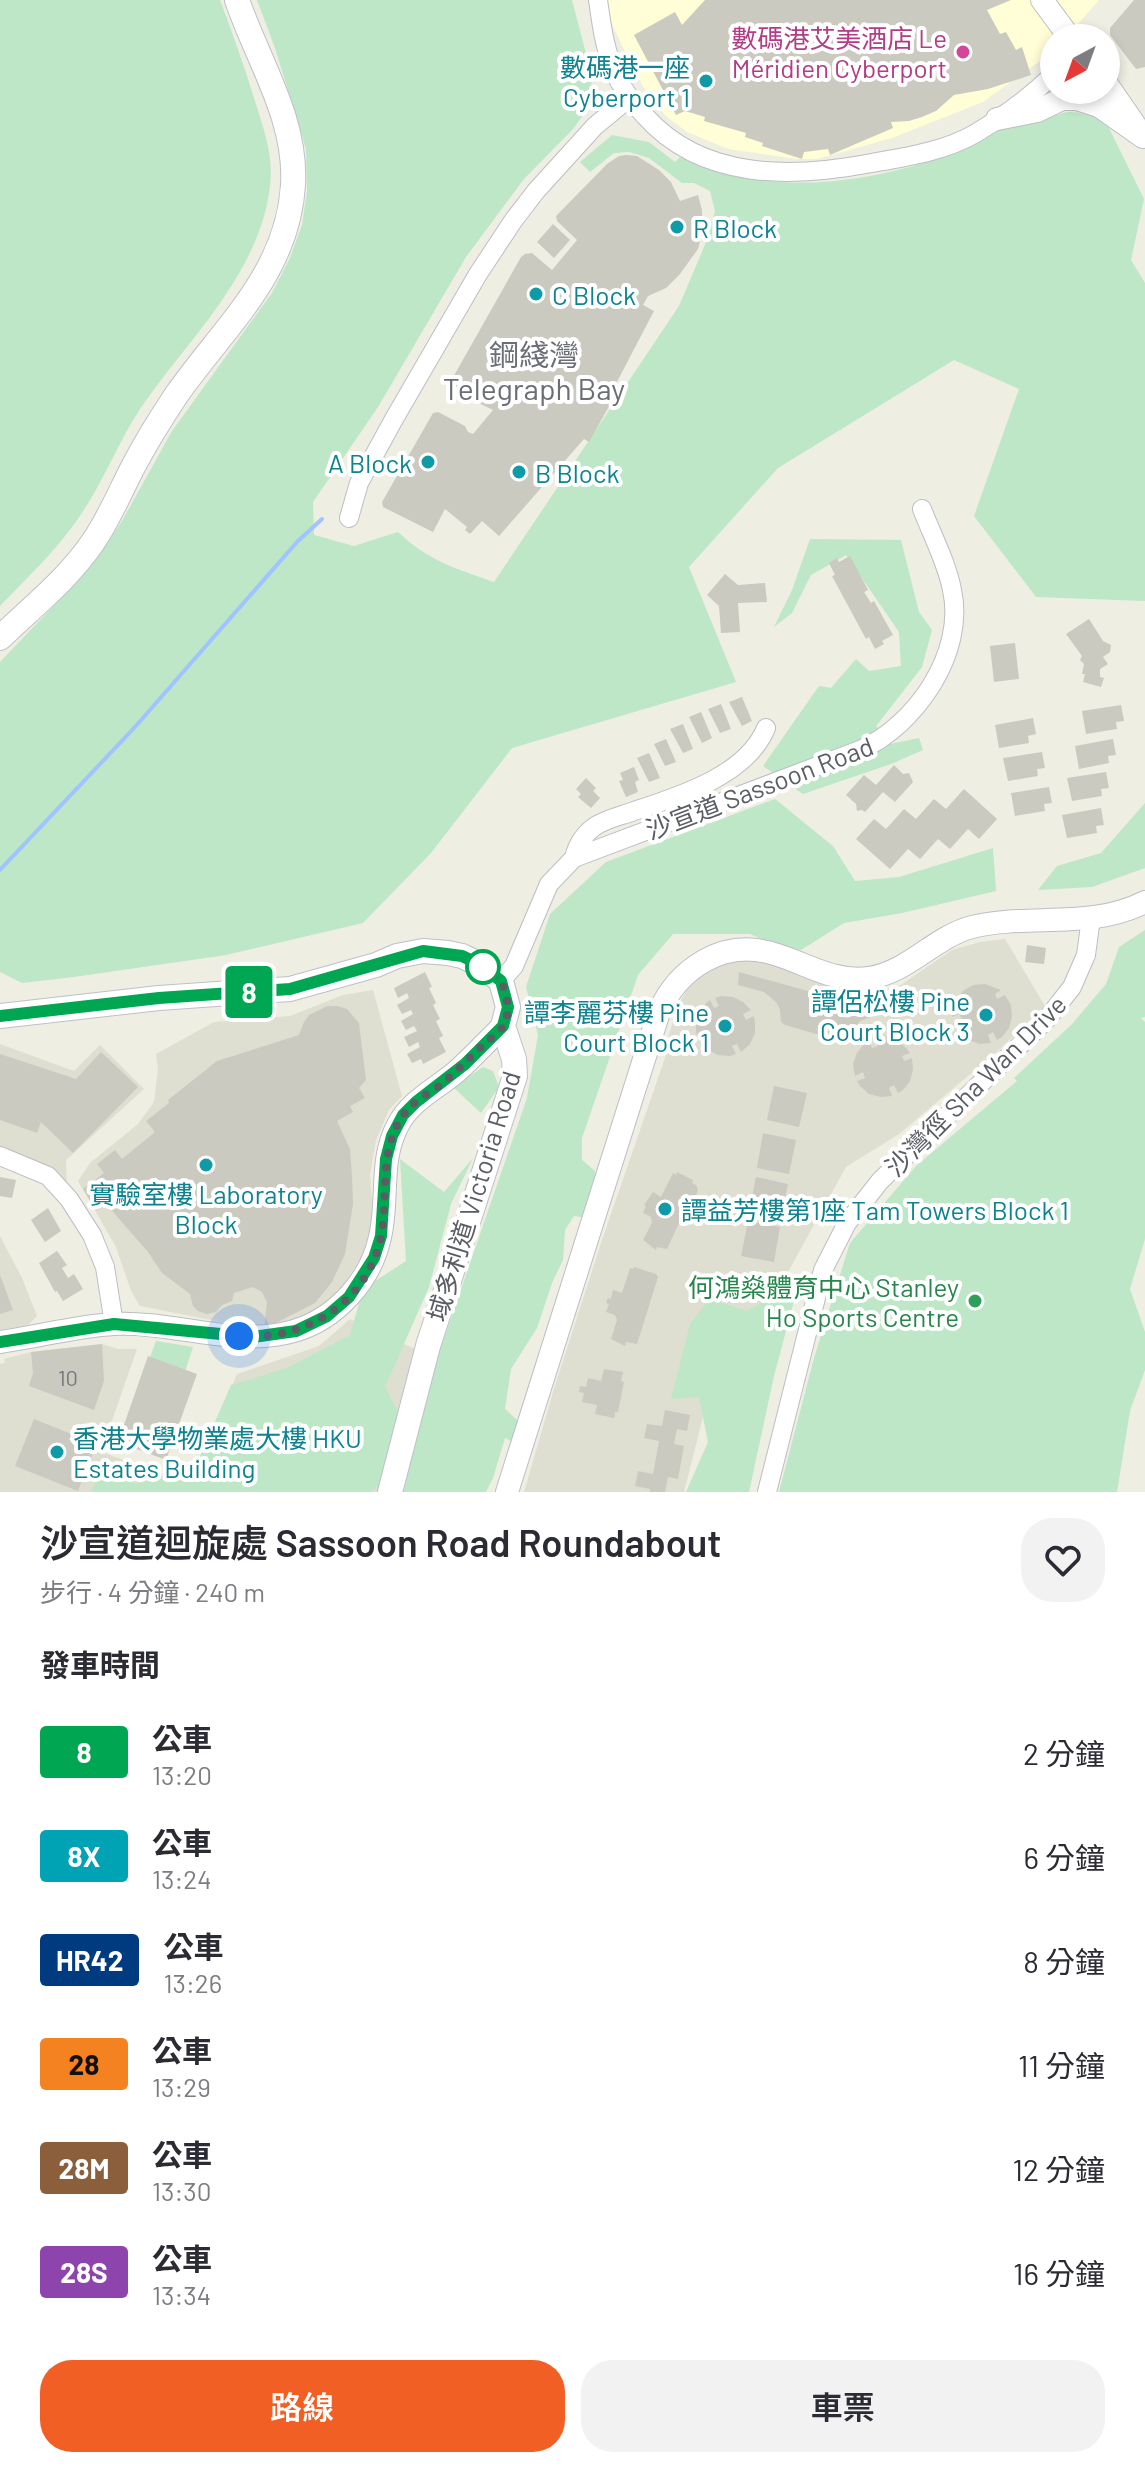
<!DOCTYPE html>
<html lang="zh-TW">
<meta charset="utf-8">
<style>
:root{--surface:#fff;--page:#f2f2f3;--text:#2b2b33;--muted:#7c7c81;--accent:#f15f25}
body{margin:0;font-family:Barlow,"Noto Sans TC",sans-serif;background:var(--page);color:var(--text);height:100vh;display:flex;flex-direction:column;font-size:30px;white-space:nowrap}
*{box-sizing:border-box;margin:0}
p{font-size:26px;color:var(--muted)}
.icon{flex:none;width:44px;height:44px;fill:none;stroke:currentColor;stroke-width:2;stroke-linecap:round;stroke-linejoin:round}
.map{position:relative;height:1492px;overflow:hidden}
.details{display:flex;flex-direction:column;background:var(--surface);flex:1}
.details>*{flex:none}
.badge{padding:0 16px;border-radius:6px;font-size:28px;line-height:52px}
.needle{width:52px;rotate:221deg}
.fabs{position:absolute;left:1040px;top:24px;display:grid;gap:16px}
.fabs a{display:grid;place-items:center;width:80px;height:80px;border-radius:50%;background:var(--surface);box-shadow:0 4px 12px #0003;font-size:40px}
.you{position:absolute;width:40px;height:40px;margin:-20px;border:6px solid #fff;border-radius:50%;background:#1a73e8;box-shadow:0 0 0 12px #1a73e833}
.map>.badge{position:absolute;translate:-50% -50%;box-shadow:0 0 0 4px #fff}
h2{padding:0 40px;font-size:30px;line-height:72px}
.round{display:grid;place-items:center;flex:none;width:84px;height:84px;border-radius:32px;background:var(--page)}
.head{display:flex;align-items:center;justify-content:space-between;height:136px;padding:0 40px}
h1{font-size:38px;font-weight:600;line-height:60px}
.button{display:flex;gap:16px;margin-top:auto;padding:16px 40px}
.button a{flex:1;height:92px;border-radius:32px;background:var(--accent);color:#fff;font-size:32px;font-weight:600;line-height:92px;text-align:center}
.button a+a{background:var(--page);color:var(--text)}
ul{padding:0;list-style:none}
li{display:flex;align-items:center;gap:24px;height:104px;padding:0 40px}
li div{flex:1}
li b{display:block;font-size:30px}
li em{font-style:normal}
li .badge{min-width:88px;font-weight:700;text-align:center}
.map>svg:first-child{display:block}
</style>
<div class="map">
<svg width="1145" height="1492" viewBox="0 0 1145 1492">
<rect width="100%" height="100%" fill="#eeeee2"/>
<path fill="#fffed6" d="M607,0H1099L1066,38H1054V51L983,102L892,138L817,159H796L728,149L687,132L667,117L647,94L630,62L612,24Z"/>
<g fill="#deded1">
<path d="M1005,939L1045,1006L1000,1049L899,1134L846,1167L783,1281L705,1409L684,1492H524L554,1389L601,1243L666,1055L665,1048L678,1005L695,976L716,960L772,961L816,979L855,990L895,989L952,950L980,942Z"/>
<path d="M373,990L402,1096L389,1110L376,1140L370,1174L373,1218L362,1256L340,1291L309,1317L277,1329L247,1327L140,1306L131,1291L116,1247L78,1181L90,1163L138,1124L154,1102L158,1069L156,1054L214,1022L290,1016L343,995Z"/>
<path d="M0,1044L74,1071L100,1045L144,1089L66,1160L67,1184L0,1153Z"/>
<path d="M0,1236L22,1278L37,1316L28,1325L0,1330Z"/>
<path d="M350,1319L415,1349L379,1492H0V1364L5,1363L4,1359L31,1352L102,1344L118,1349H137L101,1452L193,1484L237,1374L319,1346Z"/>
</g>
<g fill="#bde7c6">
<path d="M0,0H220C232,32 244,65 254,98C263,127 274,155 270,186C260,274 187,340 140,409C121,438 108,470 90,500C67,540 32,573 0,606Z"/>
<path d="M257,0H572L590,69L593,100L574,128L524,179L466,257L378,407L313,502L314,535L354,546L398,532C429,561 454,568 494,582L679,306L707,240L715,211L710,191L694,183H682L649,158L629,152L614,153L590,172L580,162L612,135L649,142L675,162L680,157C774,200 873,183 966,149C981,143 994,132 1009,126C1018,122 1030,122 1039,120C1049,118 1059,113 1069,112C1080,111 1094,118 1105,120L1144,199L1131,260L1145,283V601L1036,597L974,516L1019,389L954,360L778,468L689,567L736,682L512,748L431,853L363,923L226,955L74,977L22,983L0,972V662L82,576L100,553L122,521L172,431L272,293L290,258L302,225L307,191L306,149L275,48Z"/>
<path d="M810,539L901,540L919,612L932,630L922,667L876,726L890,744L919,738L923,750L891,764L803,794L763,766L819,686L831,688L856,659L869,671L901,666L899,632L846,555L811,575L792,613L774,627L792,590Z"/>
<path d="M775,799L833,846L855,881L899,877L993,848L996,891L902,913L844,923L801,950L771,943L750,934H673L638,975L582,1138V1160L595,1171L597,1190L588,1218L574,1216L565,1230L563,1260L552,1283L537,1328L511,1369L505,1409L531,1433L527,1449L505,1438L493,1478L486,1492H399L420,1408L527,1098L538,1035L526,987L550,914L606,862Z"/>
<path d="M1145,803V868L1092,887L1038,890L1057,866L1101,853Z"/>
<path d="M1145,930V1017L1141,1018L1145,1022V1239L1130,1289L1145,1332V1370L1130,1411L1117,1492H779L814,1358L850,1243L916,1166L1017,1081L1014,1078L1072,1024L1106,984L1119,947Z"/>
<path d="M483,1067L493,1071L499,1087L481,1113L453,1087Z"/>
<path d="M473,1158L451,1204L429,1287L385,1387L401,1417L387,1480L370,1492H91L107,1459L135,1484L193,1472L231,1385L287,1368L350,1335L363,1289L406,1261L400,1159L444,1192Z"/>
<path d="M799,1282L774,1376L749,1492H686L708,1442L699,1397L671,1399L690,1324L710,1299L747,1311Z"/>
<path d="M156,1341L193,1347L185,1371L120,1441Z"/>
</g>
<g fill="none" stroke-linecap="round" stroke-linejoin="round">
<path stroke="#a1c3ff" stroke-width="4" d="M0,870L135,727L297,542L322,519"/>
</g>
<g fill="#cbcac1">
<path d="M705,0H1011L987,10L1000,34L1006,32L1016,50L1022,47L1031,75L988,89L954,95L936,111L922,117L909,121L891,122L893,128L830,155L828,149L804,152L802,159L762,146L763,143L745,137L746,133L704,121L705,117L685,111L676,115L634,35L675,12L682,25Z"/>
<path d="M1134,0H1145V67L1136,69L1110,35V28Z"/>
<path d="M626,155L637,156L659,170L671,182L680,201L698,195L702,210V233L698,249L680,274L666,288L648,296L643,305L654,311L608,399L612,401L589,442L584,439L499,536L482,521L470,534L465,530L467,527L445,509L433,532L383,507L382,502L433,413L438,412L465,426L468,432L473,434L493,410L447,388L521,257L525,254L532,253L552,270L577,240L557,221L556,216L607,164L619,156Z"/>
<path d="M553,224L570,240L554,258L537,242Z"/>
<path d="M850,556L868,590L864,592L871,603L874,601L893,635L882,641L884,644L875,649L869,637L866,639L832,576L835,575L829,563L837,558L839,562Z"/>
<path d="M725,574L738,585L765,583L767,602L738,603L740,632L721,633L719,606L707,595Z"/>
<path d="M1089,619L1103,641L1111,645L1110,652L1103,657L1108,664L1100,669V677L1104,678L1101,687L1083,682L1085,674H1082L1084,664L1080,660L1082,656L1066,634Z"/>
<path d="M1015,643L1019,679L994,682L990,646Z"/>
<path d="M742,697L752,721L742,726L729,702Z"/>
<path d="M721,704L731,729L720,733L708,709Z"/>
<path d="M1121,705L1124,721L1116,722L1117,729L1086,734L1082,711Z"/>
<path d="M701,712L712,738L702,743L689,717Z"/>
<path d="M1033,718L1036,734L1028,736L1029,743L999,748L995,725Z"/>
<path d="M683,724L693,749L683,753L670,729Z"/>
<path d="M666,739L676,762L665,766L654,744Z"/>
<path d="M1113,739L1116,755L1108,756L1109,763L1079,769L1075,746Z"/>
<path d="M1042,752L1045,768L1037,769L1038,776L1008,781L1003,758Z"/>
<path d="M649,753L660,778L649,782L637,758Z"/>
<path d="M894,765L903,774L909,773L913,782L895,802L883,792L865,812L862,810L857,811L856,804L846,795L864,775L876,785Z"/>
<path d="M634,767L639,780L635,782L638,792L626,797L619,781L623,780L620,773Z"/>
<path d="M1106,772L1109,788L1101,789L1102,796L1072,801L1067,778Z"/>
<path d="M586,778L596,788L593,791L600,798L591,808L578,797L581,794L576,789Z"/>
<path d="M1049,787L1052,803L1044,804L1045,811L1015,816L1011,793Z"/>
<path d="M964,789L997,819L979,839L968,829L950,849L938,839L920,859L908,849L890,869L856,839L874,819L886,829L904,809L916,819L934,799L946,809Z"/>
<path d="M1101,808L1104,825L1096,826L1097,833L1067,838L1062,815Z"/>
<path d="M1027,945L1046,948L1044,964L1025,962Z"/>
<path d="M425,972L432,987L429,988L436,1003L433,1005L440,1019L436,1021L443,1036L439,1038L446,1052L423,1064L421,1059L412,1063L407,1054L420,1047L418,1042L409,1047L404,1037L417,1031L414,1026L406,1030L401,1021L413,1014L411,1010L402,1014L397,1005L409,998L407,993L398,998L394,988Z"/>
<path d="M739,972L873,1009L876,1015L860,1021L845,1038L837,1040L785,1025L781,1022L780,1009L776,1002L764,992L738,985Z"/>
<path d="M985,984L1001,990L995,994L997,999L1005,995L1011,1005L1012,1017L1009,1028L1002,1037L997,1040L993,1032L988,1035L991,1043L980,1044L968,1040L959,1033L953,1023L962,1019L959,1014L952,1017V1011L955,1000L963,991L973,985Z"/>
<path d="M721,996L733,997L743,1002L751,1010L743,1014L746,1020L754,1016L755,1022V1033L750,1044L741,1052L737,1044L732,1046L736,1054L730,1056L718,1055L708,1050L700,1042L707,1038L705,1033L697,1036L696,1031V1019L701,1008L710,1000L714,1008L719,1006L715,998Z"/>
<path d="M327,1006H337L347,1009L359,1023L366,1080L359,1088L365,1098L350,1106L353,1112L337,1121L350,1149L352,1177L353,1204L345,1254L332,1282L315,1303L264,1329L267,1302L262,1292L253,1287L234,1293L232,1301L222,1305L216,1312L207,1314L198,1311L193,1306L190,1294L162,1273L148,1252L107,1205L96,1210L83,1189L104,1173L97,1164L115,1150L122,1159L155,1132L146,1121L169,1103L168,1100L217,1061L299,1035L304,1022L309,1015Z"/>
<path d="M886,1037L897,1040L906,1048L910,1053L902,1056L904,1061L912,1058L913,1070L910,1081L903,1090L898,1093L894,1085L889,1088L892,1096L881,1097L869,1094L860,1086L857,1081L865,1078L863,1072L855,1076L853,1064L857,1053L864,1044L869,1041L872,1048L878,1046L874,1038Z"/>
<path d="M101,1052L138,1087L73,1153L41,1122L37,1133L0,1120V1054L76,1079Z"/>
<path d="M774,1086L807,1093L799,1127L767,1120Z"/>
<path d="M763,1133L796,1140L789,1174L757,1168Z"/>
<path d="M677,1172L693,1180L692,1183L696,1185L698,1190L696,1195L691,1197L667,1249L657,1247L656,1250L643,1240L652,1223L651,1217L643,1213L646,1206L644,1205L653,1192L661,1197L673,1173L676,1175Z"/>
<path d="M0,1177L16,1180L12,1198L0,1196Z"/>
<path d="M756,1177L788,1184L781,1218L749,1212Z"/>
<path d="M48,1208L61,1231L45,1242L31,1220Z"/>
<path d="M748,1221L780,1227L774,1262L741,1256Z"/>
<path d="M57,1251L67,1265L62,1268L68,1278L74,1274L83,1289L63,1301L57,1291L55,1292L39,1263Z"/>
<path d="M634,1267L656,1274L658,1277L637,1344L626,1342L625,1346L611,1339L617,1320L615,1315L606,1312L609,1304L606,1303L608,1298L611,1299L613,1290L622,1293L630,1268L633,1269Z"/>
<path d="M0,1275L13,1310L0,1314Z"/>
<path d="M102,1344L104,1381L94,1410L29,1386L33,1373L31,1352Z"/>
<path d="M148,1356L197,1374L166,1460L118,1442Z"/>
<path d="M604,1369L623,1372L621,1381L624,1382L618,1412H615L614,1418L595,1414L597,1405L582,1402L584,1393L579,1392L580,1386L586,1387L588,1378L601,1381Z"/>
<path d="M665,1410L690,1415L687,1431L677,1429L674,1444L684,1446L678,1479L668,1477L665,1492H650V1489L635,1486L638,1471L653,1474L659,1441L644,1438L647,1424L662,1426Z"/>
<path d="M34,1419L84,1439L86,1434L98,1439L78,1491L15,1466Z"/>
</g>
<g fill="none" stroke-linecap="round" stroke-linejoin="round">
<defs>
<g id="minor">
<path d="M598,0C601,21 604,45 612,65C619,85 631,101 645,116C703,181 793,178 872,163C906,157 946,151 976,133C1003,117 1032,95 1054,74"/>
<path d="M349,518L359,483L394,419L478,274L513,221L536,191L595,126L629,98"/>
<path d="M574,858C577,845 583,835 594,827C605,819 621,816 634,811C680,796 747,775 766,728"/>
<path d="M501,981L514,966L549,884L574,858L860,750C915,726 966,653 952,590C947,563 932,535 922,509"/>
<path d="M0,1156L48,1176L69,1199L92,1235L105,1267L114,1324"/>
<path d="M767,1492L823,1270L847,1223L880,1181L1047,1019L1072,987L1086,955L1091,918"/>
</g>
<g id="tertiary">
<path d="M1042,0L1070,38"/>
<path d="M1106,83L1135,125"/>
<path d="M997,119L1037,111L1062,99H1077L1099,106L1143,137"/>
<path d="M0,1342C37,1337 76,1326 114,1324C174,1321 235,1348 294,1331C336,1319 371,1280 380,1237C389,1199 379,1160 398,1125C410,1101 436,1089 456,1072C472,1058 487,1041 503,1026"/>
<path d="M507,1492L659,1012C678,969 722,939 771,953C805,962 832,983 869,978C909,972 934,937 972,927C1029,913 1090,930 1145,902"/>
</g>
<g id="secondary">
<path d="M0,638C32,607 68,579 93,542C109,519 120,492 133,467C146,442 161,418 177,394C224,327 288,273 293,185C297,119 258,61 237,0"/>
<path d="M0,1016L159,998L290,989L376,965L397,956L423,951L448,953L462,956L481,965L501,981L508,1007L503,1026L514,1059L515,1076L428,1346L390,1492"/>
</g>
</defs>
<use href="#minor" stroke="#bcbec4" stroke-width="20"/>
<use href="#tertiary" stroke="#bcbec4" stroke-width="24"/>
<use href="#secondary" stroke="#bfc0c8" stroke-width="26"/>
<use href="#minor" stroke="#fff" stroke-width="18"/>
<use href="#tertiary" stroke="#fff" stroke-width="22"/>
<use href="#secondary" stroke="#fff" stroke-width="24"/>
</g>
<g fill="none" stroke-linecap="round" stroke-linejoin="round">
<defs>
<path id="line" d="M0,1016L159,998L290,989L423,951L462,956L481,965L501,981L508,1007L503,1026L465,1064L416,1102L403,1115L392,1136L386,1159L381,1236L374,1258L349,1297L327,1316L296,1331L253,1337L114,1324L0,1342"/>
</defs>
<use href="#line" stroke="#fff" stroke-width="18"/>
<use href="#line" stroke="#00a651" stroke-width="12"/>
<path stroke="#5a5d64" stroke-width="8" stroke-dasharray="0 14.4" d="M239,1336C304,1341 367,1304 381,1237C389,1196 378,1154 402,1117C412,1101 430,1093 444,1082C458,1070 471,1057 484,1044C491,1038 502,1031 505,1022C510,1012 507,990 500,981C495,975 487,970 481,965L483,967"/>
</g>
<circle fill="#d1479c" stroke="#fff" stroke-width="3" cx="963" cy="52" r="8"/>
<g fill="#0f9aa8" stroke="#fff" stroke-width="3">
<circle cx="706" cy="81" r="8"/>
<circle cx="677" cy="227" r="8"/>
<circle cx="536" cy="294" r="8"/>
<circle cx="428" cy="462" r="8"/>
<circle cx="519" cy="472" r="8"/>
<circle cx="986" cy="1015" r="8"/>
<circle cx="725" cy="1026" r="8"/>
<circle cx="206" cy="1165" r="8"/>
<circle cx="665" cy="1209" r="8"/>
<circle cx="57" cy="1452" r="8"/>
</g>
<circle fill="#fff" stroke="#00a651" stroke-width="4" cx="483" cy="967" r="16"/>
<circle fill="#2e9e5b" stroke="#fff" stroke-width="3" cx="975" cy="1301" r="8"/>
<g text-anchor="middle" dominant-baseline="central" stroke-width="8" stroke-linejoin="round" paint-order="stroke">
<g font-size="22" fill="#76787b">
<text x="68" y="1377">10</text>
</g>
<g font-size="26" fill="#b23c85" stroke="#fff" text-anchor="end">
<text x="947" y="37">數碼港艾美酒店 Le<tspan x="947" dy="30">Méridien Cyberport</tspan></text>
</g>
<g font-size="26" fill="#0d838f" stroke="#fff" text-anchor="start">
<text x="690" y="66" text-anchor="end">數碼港一座<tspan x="690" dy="30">Cyberport 1</tspan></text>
<text x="693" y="227">R Block</text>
<text x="552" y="294">C Block</text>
<text x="412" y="462" text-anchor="end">A Block</text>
<text x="535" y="472">B Block</text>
<text x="970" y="1000" text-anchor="end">譚侶松樓 Pine<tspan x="970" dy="30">Court Block 3</tspan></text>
<text x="709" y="1011" text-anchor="end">譚李麗芬樓 Pine<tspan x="709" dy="30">Court Block 1</tspan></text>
<text x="206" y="1193" text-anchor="middle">實驗室樓 Laboratory<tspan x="206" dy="30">Block</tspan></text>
<text x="681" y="1209">譚益芳樓第1座 Tam Towers Block 1</text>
<text x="73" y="1437">香港大學物業處大樓 HKU<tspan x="73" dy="30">Estates Building</tspan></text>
</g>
<g font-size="26" fill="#5a5d64" stroke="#fff">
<text transform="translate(759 787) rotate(-21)">沙宣道 Sassoon Road</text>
<text transform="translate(975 1085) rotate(-45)">沙灣徑 Sha Wan Drive</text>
<text transform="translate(473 1196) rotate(-73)">域多利道 Victoria Road</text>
</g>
<g font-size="26" fill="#27864d" stroke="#fff" text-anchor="end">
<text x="959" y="1286">何鴻燊體育中心 Stanley<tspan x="959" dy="30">Ho Sports Centre</tspan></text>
</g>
<g font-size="30" fill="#6b6e76" stroke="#fff">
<text x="534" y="354">鋼綫灣<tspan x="534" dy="34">Telegraph Bay</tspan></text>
</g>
</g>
</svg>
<div class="fabs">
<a><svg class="needle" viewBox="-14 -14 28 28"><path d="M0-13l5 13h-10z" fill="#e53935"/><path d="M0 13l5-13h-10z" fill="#7c7c81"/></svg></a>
</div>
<div class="you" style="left:239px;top:1336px"></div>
<b class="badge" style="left:249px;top:992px;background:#00a651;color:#fff">8</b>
</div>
<section class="details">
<div class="head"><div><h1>沙宣道迴旋處 Sassoon Road Roundabout</h1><p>步行 · 4 分鐘 · 240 m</p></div><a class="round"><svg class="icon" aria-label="heart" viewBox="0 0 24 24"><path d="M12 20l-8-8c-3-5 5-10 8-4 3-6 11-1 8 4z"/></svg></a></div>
<h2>發車時間</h2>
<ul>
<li><span class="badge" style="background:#00a651;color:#fff">8</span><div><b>公車</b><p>13:20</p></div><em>2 分鐘</em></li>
<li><span class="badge" style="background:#00a3b4;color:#fff">8X</span><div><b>公車</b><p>13:24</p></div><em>6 分鐘</em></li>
<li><span class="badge" style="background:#003b80;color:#fff">HR42</span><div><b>公車</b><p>13:26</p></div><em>8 分鐘</em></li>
<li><span class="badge" style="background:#f58220;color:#111">28</span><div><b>公車</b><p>13:29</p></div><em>11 分鐘</em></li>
<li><span class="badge" style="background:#8b5e3c;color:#fff">28M</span><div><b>公車</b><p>13:30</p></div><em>12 分鐘</em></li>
<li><span class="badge" style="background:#8e44ad;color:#fff">28S</span><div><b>公車</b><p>13:34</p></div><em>16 分鐘</em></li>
</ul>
<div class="button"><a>路線</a><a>車票</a></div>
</section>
